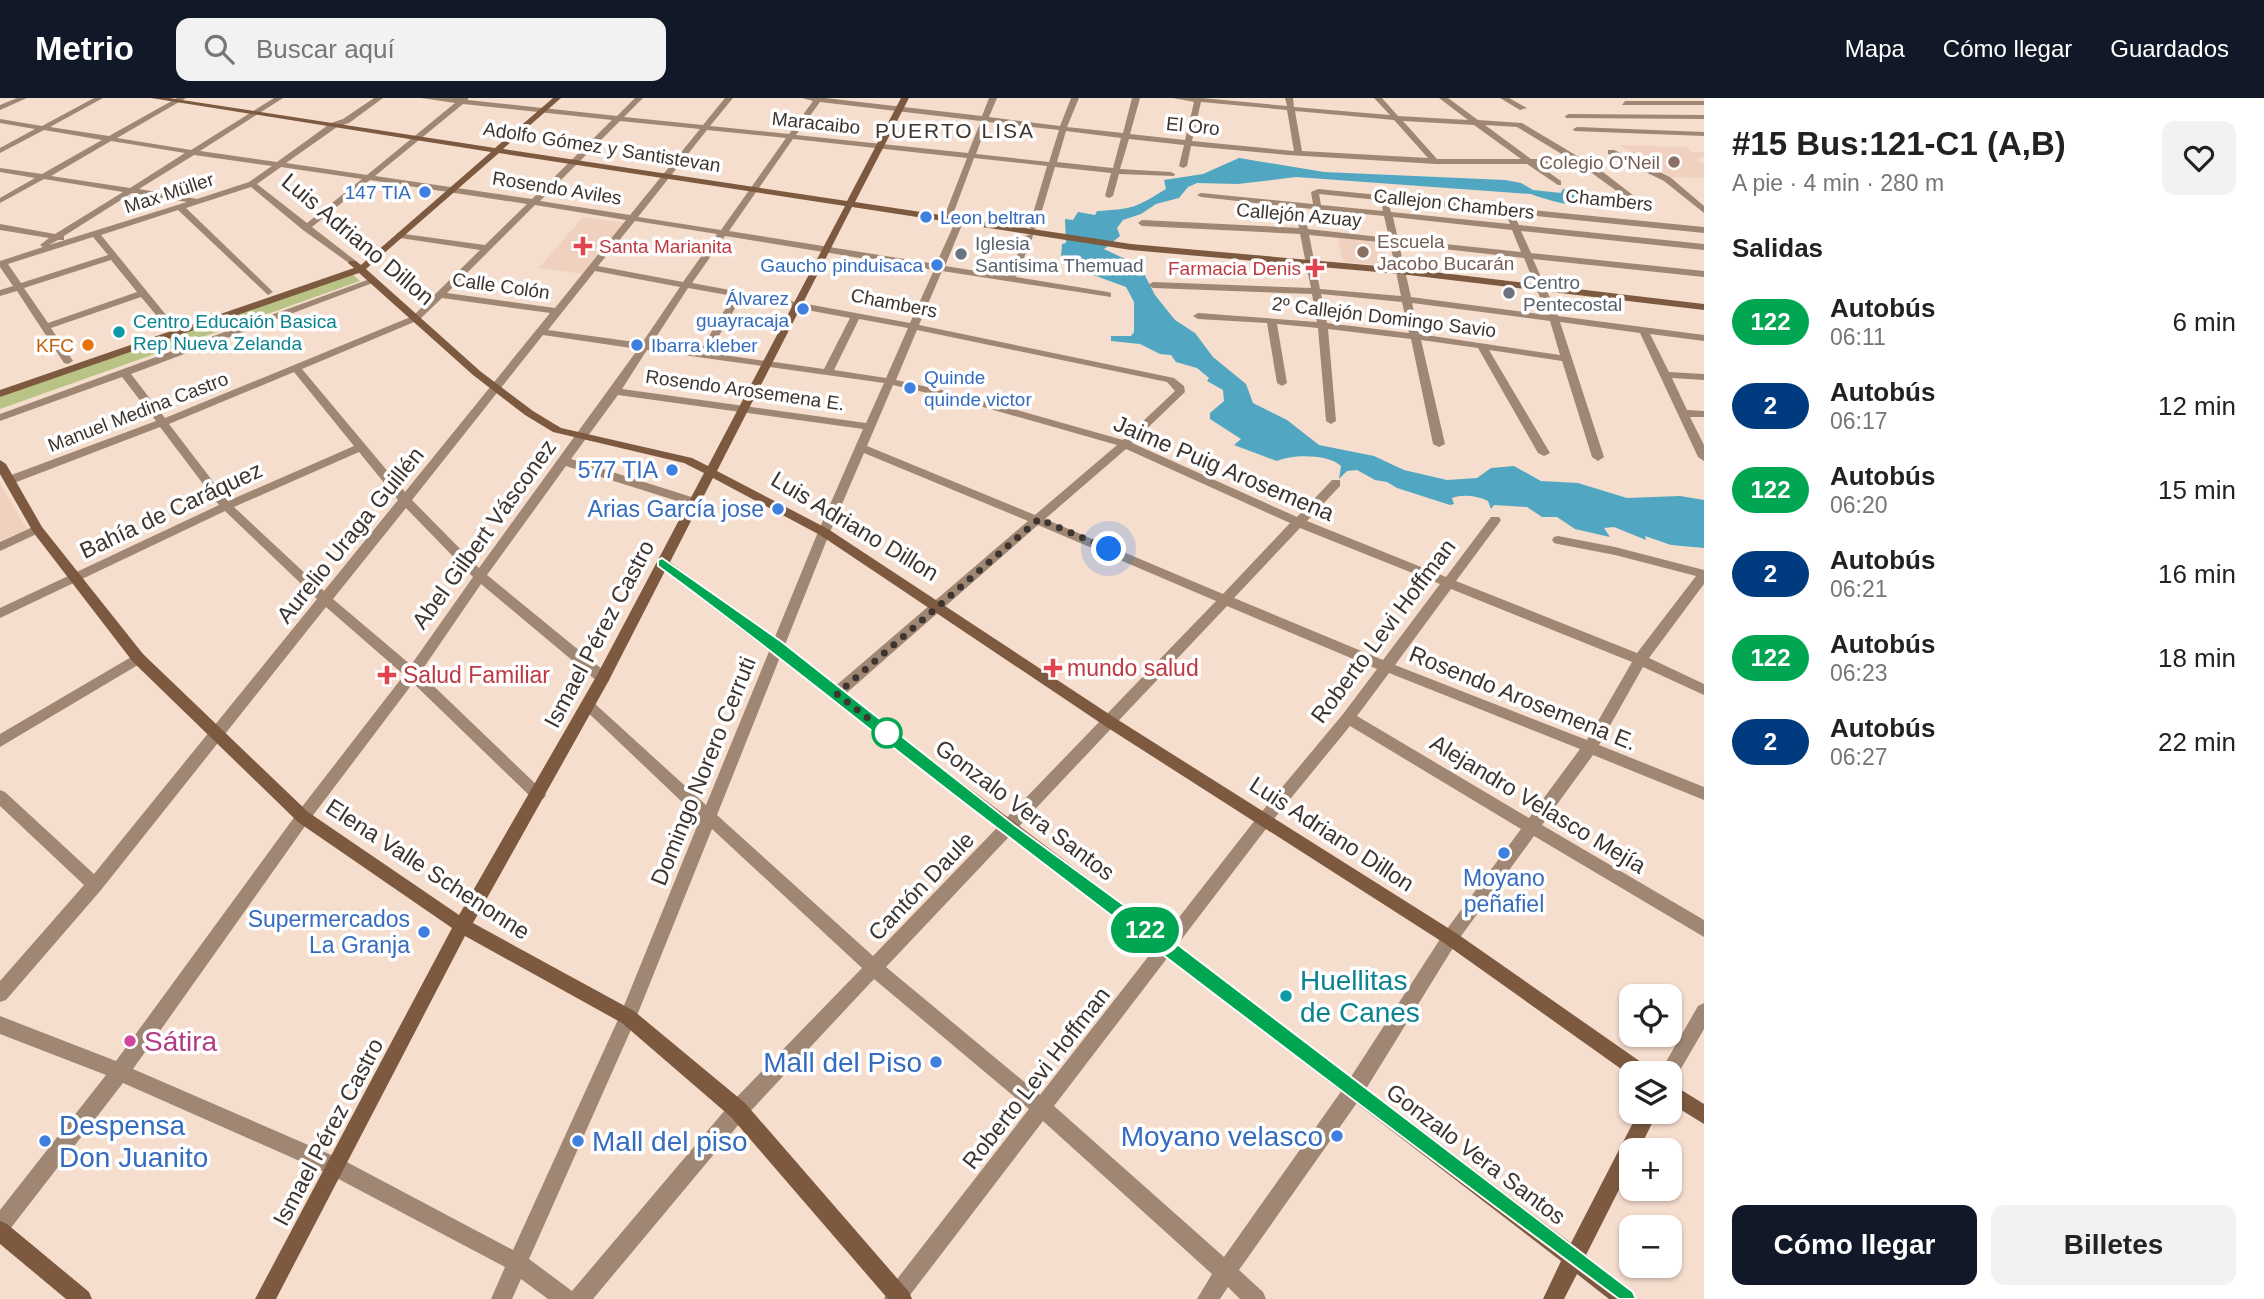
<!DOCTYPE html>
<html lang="es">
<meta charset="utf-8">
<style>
:root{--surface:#fff;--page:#f2f2f2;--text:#222;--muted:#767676;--accent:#111827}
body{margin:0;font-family:Helvetica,sans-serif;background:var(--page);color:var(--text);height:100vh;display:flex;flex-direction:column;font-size:26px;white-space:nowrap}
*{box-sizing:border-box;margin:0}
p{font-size:23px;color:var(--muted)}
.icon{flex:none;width:38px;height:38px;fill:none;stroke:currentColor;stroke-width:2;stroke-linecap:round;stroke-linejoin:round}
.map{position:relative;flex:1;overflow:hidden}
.drawer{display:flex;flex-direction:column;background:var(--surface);width:560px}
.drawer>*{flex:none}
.badge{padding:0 14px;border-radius:23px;font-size:24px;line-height:46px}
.controls{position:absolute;left:1619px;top:886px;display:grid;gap:14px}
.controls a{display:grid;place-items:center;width:63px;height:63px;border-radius:14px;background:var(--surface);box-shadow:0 2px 5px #0004;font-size:35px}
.you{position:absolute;width:35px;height:35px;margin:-18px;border:5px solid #fff;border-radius:50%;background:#1a73e8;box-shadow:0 0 0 10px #1a73e833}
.map>.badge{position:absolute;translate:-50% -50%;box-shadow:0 0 0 4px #fff}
h2{padding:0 28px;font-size:26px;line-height:63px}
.round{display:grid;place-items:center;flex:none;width:74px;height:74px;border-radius:14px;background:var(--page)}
.head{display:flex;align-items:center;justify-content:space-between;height:119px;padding:0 28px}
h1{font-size:33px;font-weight:700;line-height:52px}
.button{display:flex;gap:14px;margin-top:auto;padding:14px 28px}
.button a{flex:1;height:80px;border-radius:14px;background:var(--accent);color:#fff;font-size:28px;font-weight:700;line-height:80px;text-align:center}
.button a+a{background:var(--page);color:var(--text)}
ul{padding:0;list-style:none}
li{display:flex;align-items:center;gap:21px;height:84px;padding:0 28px}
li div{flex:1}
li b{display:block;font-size:26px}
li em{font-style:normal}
li .badge{min-width:77px;font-weight:700;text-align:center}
header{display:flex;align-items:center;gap:42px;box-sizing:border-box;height:98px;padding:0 35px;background:var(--accent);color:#fff}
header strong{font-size:33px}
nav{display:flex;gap:38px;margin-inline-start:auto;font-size:24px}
.search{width:490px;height:63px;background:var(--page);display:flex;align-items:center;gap:18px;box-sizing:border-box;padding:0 24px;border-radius:14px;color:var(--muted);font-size:26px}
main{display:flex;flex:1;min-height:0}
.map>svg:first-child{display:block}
</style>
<header>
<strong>Metrio</strong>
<div class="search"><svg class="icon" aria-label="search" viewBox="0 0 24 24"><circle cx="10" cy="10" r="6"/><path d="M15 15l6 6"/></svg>Buscar aquí</div>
<nav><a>Mapa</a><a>Cómo llegar</a><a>Guardados</a></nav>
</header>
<main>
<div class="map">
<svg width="1704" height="1201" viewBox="0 0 1704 1201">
<rect width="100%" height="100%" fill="#f6decf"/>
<g fill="#f0d1bf">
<path d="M1619,47L1686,49L1692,54H1704V58L1698,62L1704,66V80L1671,79Z"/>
<path d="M583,119L626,125L584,176L539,170Z"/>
<path d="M1338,140L1383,144L1389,168L1343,164Z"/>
<path d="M0,385L27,431L0,443Z"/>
</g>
<path fill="#b8c385" d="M352,176L360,183L0,311V298Z"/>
<path fill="#51a7c1" d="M1239,60L1324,74L1505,82L1521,85L1533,92L1561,95L1563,91L1608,104C1594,115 1548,103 1531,96L1296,79L1238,86L1197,85L1188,89L1179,100L1156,106L1141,116L1123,122L1117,130L1120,138L1104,151L1140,168L1155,197L1175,222L1195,235L1213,259L1246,286L1253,305L1287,322L1319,347L1374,358L1404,372L1447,382L1477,380L1491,370L1514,368L1541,383L1578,385L1627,400L1680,398L1704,402V450L1671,447L1645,438L1646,442L1614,429L1604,430L1610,439L1575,431L1557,419H1542L1527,409L1494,407L1491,411L1488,403C1478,398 1463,396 1452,400L1454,406L1450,407L1397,390L1387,384L1375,382L1357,372L1347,373L1339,381L1341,368C1329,356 1292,356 1277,363L1234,347L1241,341L1210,321V315L1224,303L1223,292L1207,283L1209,280L1197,270L1176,264L1171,257L1160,256L1140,246L1111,243V238H1131L1134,234V204L1126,189L1085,174L1073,176L1071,166L1061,159L1062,146L1066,145L1065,121L1073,122L1078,114L1095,117L1097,113C1133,111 1135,110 1166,91L1164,82L1203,76Z"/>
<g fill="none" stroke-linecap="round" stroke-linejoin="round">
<g fill="#9f8774" fill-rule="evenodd">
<path d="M17,0H27L0,12V7Z"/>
<path d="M94,0H103L50,29L109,38L177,0H186L117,40L191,52L274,0H283L200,53L277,64L331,25L343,21L374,0H383L349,25L337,29L286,65L367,77L455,5L421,0H468V2L617,18L635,0H643L624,19L703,27L725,0H733L710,28L789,36L813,3L802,0H825L982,18L989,0H997L989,19L1060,28L1071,0H1079L1067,29L1123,35L1132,0H1140L1130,36L1185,42L1194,4L1173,0H1202L1287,8L1285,0H1293L1294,9L1390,17L1374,0H1382L1398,18L1468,22L1439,0H1448L1478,22L1522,25L1599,71L1647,108L1640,110L1578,65L1537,66L1561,83V87H1558L1527,66H1436L1288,57L1191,48L1187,68L1183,70L1179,68L1184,47L1129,41L1120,71L1171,74L1175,76L1174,78L1119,76L1113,98L1109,100L1105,98L1111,75L1055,69L1037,129L1033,132L1029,129L1047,68L974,60L952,119L948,122L944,119L967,60L793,41L729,133L936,166L956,122L960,119L964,122L945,168L1008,178L1025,138L1032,136L1033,138L1016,179L1108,194L1111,195V199L942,173L919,227L1174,280L1184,288L1185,294L1132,345L1297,419L1332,382H1340V388L1307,423L1446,479L1491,419H1499L1501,422L1499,425L1456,483L1637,555L1696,478L1615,457L1558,446L1554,445L1552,442L1554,439L1558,438L1615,449L1704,472V486L1649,560L1704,586V597L1643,569L1599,647L1704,689V702L1593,657L1542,727L1704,822V839L1534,738L1456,845L1361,999L1239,1172L1263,1194L1266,1201H1240L1228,1189L1220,1201H1197L1212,1176L1043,1023L907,1201H884L887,1194L1029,1011L874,881L745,1019L593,1201H548L521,1181L512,1201H491L505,1169L329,1076L123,985L7,1135L0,1138V1112L106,977L0,936V918L116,963L298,714L404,577L326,509L101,792L6,902L0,904V883L84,787L0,708V692L5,694L94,776L317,501L225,413L0,520V510L219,407L160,329L14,385H6V379L156,323L122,279L0,323V316L370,181L378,183L131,276L165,320L413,218L480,152L400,140L396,137L397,135L485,147L527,106L370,82L312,129L356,163V167L353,168L303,132L251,89L186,110L271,192L273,194L268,197L178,112L101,137L175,228L167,230L141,199L51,230L73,263L68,266L64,265L17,193L0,198V192L13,188L0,169V163L43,149L40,147L49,140L0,132V126L55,136L123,94L44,81L0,105V100L35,80L0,74V70L42,76L102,42L44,32L0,55V50L35,31L0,25V21L42,28ZM820,4L981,23L968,55L796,37ZM1201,4L1287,12L1294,53L1192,43ZM463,6L612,22L532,101L375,78ZM1295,13L1394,22L1428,60L1302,53ZM620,23L700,31L630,117L540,103ZM1403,23L1474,27L1521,61H1437ZM988,24L1059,32L1049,64L976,56ZM1485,27L1517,29L1570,61H1531ZM707,32L786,40L721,132L638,119ZM1066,33L1121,40L1113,70L1057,64ZM111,43L185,55L130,90L51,78ZM194,57L272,68L249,84L197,101L139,91ZM281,69L362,81L307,125L257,86ZM132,95L187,104L49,147L58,142H64V138ZM535,107L626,122L555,210L447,195ZM635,123L717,136L683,184L598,168ZM725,138L934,172L910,225L692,185ZM93,139L108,157L21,185L8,166ZM111,162L137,194L48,225L24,190ZM595,173L680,189L642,245L548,232ZM688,190L733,198L700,253L651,247ZM442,200L550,215L405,394L302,271L419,222ZM741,200L850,220L824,271L709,255ZM859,221L908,230L886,280L834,272ZM917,232L1167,284L1175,293L1123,342L968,298L896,282ZM543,237L638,251L479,470L412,402ZM647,252L884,285L866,325L622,291ZM294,274L354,348L228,403L169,326ZM893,287L962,303L1117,347L1035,417L867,348ZM618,297L863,331L818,434L706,707L593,604H583L581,608L700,721L621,915L513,1152L343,1062L133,971L308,724L413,585L533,701L538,703L543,701L546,697L543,693L420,575L481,486L598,584H608L610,580L608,576L487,477L566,368L690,407H698V401L571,361ZM1126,351L1290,425L1223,496L1045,421ZM359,354L398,402L324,493L234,409ZM864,355L1028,423L832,591L830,595L832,599H842L1038,427L1216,503L873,858L717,717L830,434ZM406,410L473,479L411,567L333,501ZM1300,430L1440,486L1383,562L1234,500ZM1451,491L1632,564L1587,642L1395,567ZM1227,508L1377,571L1343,616L1259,717L1040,997L886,869ZM1389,575L1580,651L1529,720L1357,618ZM1350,628L1521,731L1444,835L1347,985L1224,1159L1054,1008L1269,727ZM712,731L862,870L731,1005L572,1193L529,1161L634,925Z"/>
<path d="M1500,0H1509L1527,10L1520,12Z"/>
<path d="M1625,3H1704V7H1622Z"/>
<path d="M1569,16L1704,17V21L1566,20L1565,18Z"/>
<path d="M1577,29L1704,34V38L1574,33L1573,31Z"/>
<path d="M1608,52H1614L1670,79L1704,108V115L1664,83L1608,56Z"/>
<path d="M1318,91L1704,129V135L1319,96L1321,107L1383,113L1382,109L1386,106L1389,107L1391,114L1510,126L1508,121L1512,118L1515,119L1519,127L1704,146V152L1521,133L1531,155L1704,173V179L1533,161L1558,218L1704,237V243L1650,236L1669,274L1704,276V282L1672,280L1687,312L1704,313V319H1690L1704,347V363L1698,359L1640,235L1560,224L1604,359L1598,363L1592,359L1562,263L1489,252L1550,355L1544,358L1538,355L1478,250L1421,242L1445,346L1439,349L1433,346L1411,241L1328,231L1336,323L1331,326L1326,323L1318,230L1277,226L1287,285L1282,288L1277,285L1267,225L1198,221L1193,218L1198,215L1317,224L1312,196L1153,190L1148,187L1153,184L1311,190L1300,136L1142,128L1138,125L1142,122L1299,130L1294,109L1201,99L1197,97L1201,95L1313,106L1311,94ZM1303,110L1384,118L1389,140L1308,131ZM1393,119L1512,132L1521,154L1398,141ZM1309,137L1390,145L1401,198L1320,191ZM1399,146L1524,160L1547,217L1411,199ZM1321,196L1402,204L1409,235L1327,225ZM1412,205L1550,223L1560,257L1419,236Z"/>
<path d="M37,427L43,431L41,434L0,453V444Z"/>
<path d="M138,555L143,556L145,560L143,564L0,649V636Z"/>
<path d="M1704,905V931L1675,981L1670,984V975H1660L1663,969L1698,908Z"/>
</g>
<g fill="#7d5a3f" fill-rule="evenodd">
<path d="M151,0H169L495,50L553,0H561L503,51L847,103L901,0H909L855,104L1131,146L1400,170L1704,206V212L1400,176L1131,152L852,109L717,373L828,431L1115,620L1456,835L1648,969L1651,975H1631V978L1444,845L1105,628L820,437L713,380L670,464L1571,1145L1639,1013H1658L1639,1052H1631V1068L1586,1157L1633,1194L1636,1201H1609L1577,1176L1564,1201H1543L1561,1163L665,473L608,584L473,825L634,913L745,1005L909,1194L912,1201H888L731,1019L622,925L465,838L276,1201H255L452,830L298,724L133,564L33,434L0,376V362L6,366L42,429L143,556L308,714L459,817L597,577L704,375L684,365L553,334L525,317L473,277L359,175L0,299V292L354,170L348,165L350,163H356L361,167L491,54ZM499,55L845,108L708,368L692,360L561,330L533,313L480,273L366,171Z"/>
<path d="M1670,985L1704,1006V1026L1670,1005Z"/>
<path d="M0,1123L7,1126L89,1194L92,1201H66L0,1146Z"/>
</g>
</g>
<path fill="#00a651" stroke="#fff" stroke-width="2" d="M662,460L782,544L1013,726L1173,843L1633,1194L1636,1201H1619C1415,1050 1210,893 1005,736C888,648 776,554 658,468V462Z"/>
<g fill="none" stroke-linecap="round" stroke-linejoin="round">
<path stroke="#3f3530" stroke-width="7" stroke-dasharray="0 12.6" d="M887,635L837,596L1039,421L1109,451"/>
</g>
<g fill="#8d6e63" stroke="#fff" stroke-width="2.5">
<circle cx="1674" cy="64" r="7"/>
<circle cx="1363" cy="154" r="7"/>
</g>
<g fill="#3f7fe0" stroke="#fff" stroke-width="2.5">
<circle cx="425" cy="94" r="7"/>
<circle cx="926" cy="119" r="7"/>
<circle cx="937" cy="167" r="7"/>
<circle cx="803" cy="211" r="7"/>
<circle cx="637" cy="247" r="7"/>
<circle cx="910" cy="290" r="7"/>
<circle cx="672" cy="372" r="7"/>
<circle cx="778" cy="411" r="7"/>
<circle cx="1504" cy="755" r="7"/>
<circle cx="424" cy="834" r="7"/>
<circle cx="936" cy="964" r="7"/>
<circle cx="1337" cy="1038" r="7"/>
<circle cx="45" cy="1043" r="7"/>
<circle cx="578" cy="1043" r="7"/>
</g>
<g fill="#e0444e" stroke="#fff" stroke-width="2.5">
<path d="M579.5 137.5h7v7h7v7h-7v7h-7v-7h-7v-7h7z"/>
<path d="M1311.5 159.5h7v7h7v7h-7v7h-7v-7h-7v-7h7z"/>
<path d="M1049.5 559.5h7v7h7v7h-7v7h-7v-7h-7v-7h7z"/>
<path d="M383.5 566.5h7v7h7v7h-7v7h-7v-7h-7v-7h7z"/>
</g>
<g fill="#6b7280" stroke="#fff" stroke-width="2.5">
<circle cx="961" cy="156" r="7"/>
<circle cx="1509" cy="195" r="7"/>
</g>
<g fill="#0f9aa8" stroke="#fff" stroke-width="2.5">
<circle cx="119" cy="234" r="7"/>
<circle cx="1286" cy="898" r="7"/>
</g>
<circle fill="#e8710a" stroke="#fff" stroke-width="2.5" cx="88" cy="247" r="7"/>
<circle fill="#fff" stroke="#00a651" stroke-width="3.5" cx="887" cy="635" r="14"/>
<circle fill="#d1479c" stroke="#fff" stroke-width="2.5" cx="130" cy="943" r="7"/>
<g text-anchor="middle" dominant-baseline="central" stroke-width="7" stroke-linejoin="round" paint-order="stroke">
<g font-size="19" fill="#3f3530" stroke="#fff">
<text transform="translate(816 25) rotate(6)">Maracaibo</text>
<text transform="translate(1193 28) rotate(6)">El Oro</text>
<text transform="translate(602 49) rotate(9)">Adolfo Gómez y Santistevan</text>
<text transform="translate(557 90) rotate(9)">Rosendo Aviles</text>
<text transform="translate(169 95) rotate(-18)">Max Müller</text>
<text transform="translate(1609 102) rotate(6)">Chambers</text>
<text transform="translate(1454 106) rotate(6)">Callejon Chambers</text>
<text transform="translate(1299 117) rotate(5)">Callejón Azuay</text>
<text transform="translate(501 188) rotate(8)">Calle Colón</text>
<text transform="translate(894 205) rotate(11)">Chambers</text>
<text transform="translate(1384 219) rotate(7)">2º Callejón Domingo Savio</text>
<text transform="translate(745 292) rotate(8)">Rosendo Arosemena E.</text>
<text transform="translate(138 314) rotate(-21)">Manuel Medina Castro</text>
</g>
<g font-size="19" fill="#785e54" stroke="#fff" text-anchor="end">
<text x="1660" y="64">Colegio O'Neil</text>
<text x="1377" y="143" text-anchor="start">Escuela<tspan x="1377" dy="22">Jacobo Bucarán</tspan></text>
</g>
<g font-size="19" fill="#366cbe" stroke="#fff" text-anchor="end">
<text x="411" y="94">147 TIA</text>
<text x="940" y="119" text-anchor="start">Leon beltran</text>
<text x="923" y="167">Gaucho pinduisaca</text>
<text x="789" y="200">Álvarez<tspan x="789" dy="22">guayracaja</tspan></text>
<text x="651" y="247" text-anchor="start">Ibarra kleber</text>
<text x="924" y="279" text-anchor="start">Quinde<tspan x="924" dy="22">quinde victor</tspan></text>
</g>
<g font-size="19" fill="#5b616d" stroke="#fff" text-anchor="start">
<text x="975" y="145">Iglesia<tspan x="975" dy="22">Santisima Themuad</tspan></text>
<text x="1523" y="184">Centro<tspan x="1523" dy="22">Pentecostal</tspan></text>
</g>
<g font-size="19" fill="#be3a42" stroke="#fff" text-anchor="start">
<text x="599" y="148">Santa Marianita</text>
<text x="1301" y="170" text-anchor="end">Farmacia Denis</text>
</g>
<g font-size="19" fill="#0d838f" stroke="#fff" text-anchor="start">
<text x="133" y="223">Centro Educaión Basica<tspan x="133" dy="22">Rep Nueva Zelanda</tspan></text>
</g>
<g font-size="19" fill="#c56008" stroke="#fff" text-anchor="end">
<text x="74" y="247">KFC</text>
</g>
<g font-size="21" letter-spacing="2" fill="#3f3530" stroke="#fff">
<text x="955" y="32">PUERTO LISA</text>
</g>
<g font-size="23" fill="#3f3530" stroke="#fff">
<text transform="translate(358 141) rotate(40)">Luis Adriano Dillon</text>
<text transform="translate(1224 370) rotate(23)">Jaime Puig Arosemena</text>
<text transform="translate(171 412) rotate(-25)">Bahía de Caráquez</text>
<text transform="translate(855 428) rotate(31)">Luis Adriano Dillon</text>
<text transform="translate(484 436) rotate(-54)">Abel Gilbert Vásconez</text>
<text transform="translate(350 437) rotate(-51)">Aurelio Uraga Guillén</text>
<text transform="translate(1383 533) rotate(-53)">Roberto Levi Hoffman</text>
<text transform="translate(599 536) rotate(-62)">Ismael Pérez Castro</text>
<text transform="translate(1523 600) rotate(22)">Rosendo Arosemena E.</text>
<text transform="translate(703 673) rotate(-68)">Domingo Norero Cerruti</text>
<text transform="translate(1538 706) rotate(31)">Alejandro Velasco Mejía</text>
<text transform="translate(1025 712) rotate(37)">Gonzalo Vera Santos</text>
<text transform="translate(1332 736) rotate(33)">Luis Adriano Dillon</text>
<text transform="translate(428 771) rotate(33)">Elena Valle Schenonne</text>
<text transform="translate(921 788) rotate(-46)">Cantón Daule</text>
<text transform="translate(1036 980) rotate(-52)">Roberto Levi Hoffman</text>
<text transform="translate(328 1034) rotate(-62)">Ismael Pérez Castro</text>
<text transform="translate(1476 1056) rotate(37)">Gonzalo Vera Santos</text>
</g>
<g font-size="23" fill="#366cbe" stroke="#fff" text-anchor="end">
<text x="658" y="372">577 TIA</text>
<text x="764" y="411">Arias García jose</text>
<text x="1504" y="780" text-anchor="middle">Moyano<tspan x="1504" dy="26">peñafiel</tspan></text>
<text x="410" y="821">Supermercados<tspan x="410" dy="26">La Granja</tspan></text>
</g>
<g font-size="23" fill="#be3a42" stroke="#fff" text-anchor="start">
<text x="1067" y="570">mundo salud</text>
<text x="403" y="577">Salud Familiar</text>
</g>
<g font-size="28" fill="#0d838f" stroke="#fff" text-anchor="start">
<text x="1300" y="882">Huellitas<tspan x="1300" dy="32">de Canes</tspan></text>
</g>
<g font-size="28" fill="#b23c85" stroke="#fff" text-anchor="start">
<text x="144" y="943">Sátira</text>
</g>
<g font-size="28" fill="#366cbe" stroke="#fff" text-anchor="end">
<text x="922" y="964">Mall del Piso</text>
<text x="59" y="1027" text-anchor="start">Despensa<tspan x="59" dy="32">Don Juanito</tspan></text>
<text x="1323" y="1038">Moyano velasco</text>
<text x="592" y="1043" text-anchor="start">Mall del piso</text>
</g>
</g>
</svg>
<div class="controls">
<a><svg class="icon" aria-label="locate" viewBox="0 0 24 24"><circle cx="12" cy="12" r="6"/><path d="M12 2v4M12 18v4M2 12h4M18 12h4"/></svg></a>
<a><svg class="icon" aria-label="layers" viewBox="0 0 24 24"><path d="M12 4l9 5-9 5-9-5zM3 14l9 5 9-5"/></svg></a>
<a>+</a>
<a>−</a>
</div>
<div class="you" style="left:1109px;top:451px"></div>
<b class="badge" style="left:1145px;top:832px;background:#00a651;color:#fff">122</b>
</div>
<section class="drawer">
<div class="head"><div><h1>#15 Bus:121-C1 (A,B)</h1><p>A pie · 4 min · 280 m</p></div><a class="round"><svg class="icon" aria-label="heart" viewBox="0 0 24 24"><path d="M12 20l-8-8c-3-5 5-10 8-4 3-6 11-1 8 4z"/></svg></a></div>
<h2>Salidas</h2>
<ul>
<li><span class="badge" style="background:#00a651;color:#fff">122</span><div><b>Autobús</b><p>06:11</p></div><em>6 min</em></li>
<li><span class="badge" style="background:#003b80;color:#fff">2</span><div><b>Autobús</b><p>06:17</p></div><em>12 min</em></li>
<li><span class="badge" style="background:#00a651;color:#fff">122</span><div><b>Autobús</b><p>06:20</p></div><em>15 min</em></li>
<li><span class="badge" style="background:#003b80;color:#fff">2</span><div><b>Autobús</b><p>06:21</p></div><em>16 min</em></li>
<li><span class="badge" style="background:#00a651;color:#fff">122</span><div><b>Autobús</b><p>06:23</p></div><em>18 min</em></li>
<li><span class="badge" style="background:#003b80;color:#fff">2</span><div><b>Autobús</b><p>06:27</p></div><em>22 min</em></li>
</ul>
<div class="button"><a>Cómo llegar</a><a>Billetes</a></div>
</section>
</main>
